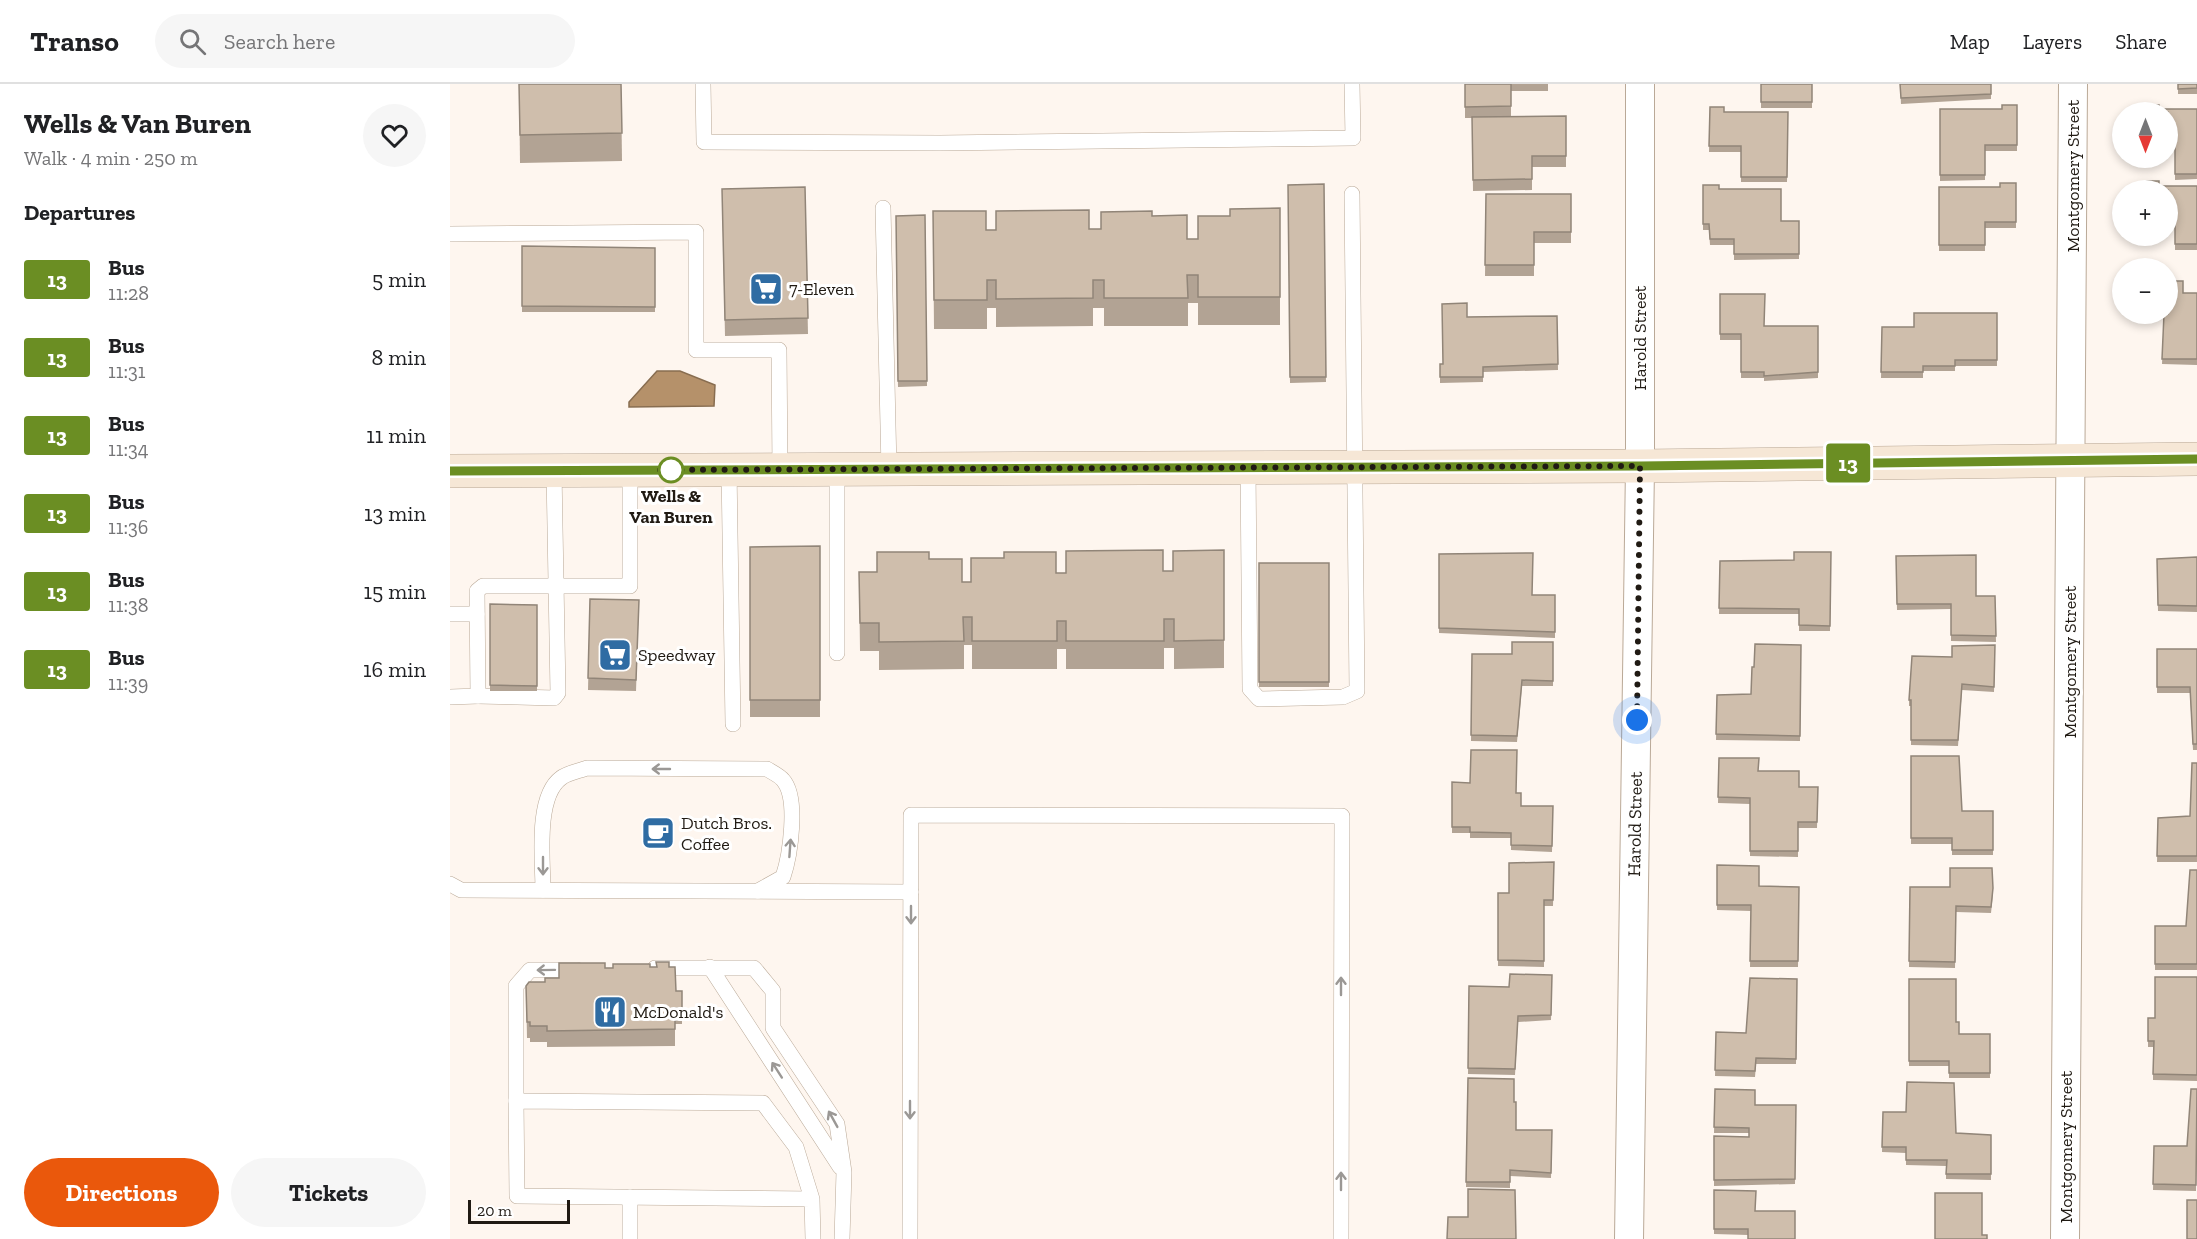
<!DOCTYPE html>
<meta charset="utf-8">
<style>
:root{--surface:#fff;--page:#f6f6f6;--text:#202124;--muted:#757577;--line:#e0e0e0;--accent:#ea580c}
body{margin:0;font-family:"Zilla Slab",serif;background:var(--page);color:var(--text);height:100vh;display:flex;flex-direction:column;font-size:22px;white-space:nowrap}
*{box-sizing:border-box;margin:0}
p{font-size:20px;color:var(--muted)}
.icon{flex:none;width:33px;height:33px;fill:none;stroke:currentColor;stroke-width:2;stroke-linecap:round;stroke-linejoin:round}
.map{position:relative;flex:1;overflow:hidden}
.details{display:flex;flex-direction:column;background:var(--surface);width:450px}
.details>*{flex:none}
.badge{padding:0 12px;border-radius:4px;font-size:21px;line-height:39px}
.needle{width:39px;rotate:180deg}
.buttons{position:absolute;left:1662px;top:18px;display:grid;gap:12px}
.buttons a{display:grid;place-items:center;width:66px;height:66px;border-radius:50%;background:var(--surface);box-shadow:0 3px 9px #0003;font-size:30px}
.scale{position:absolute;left:18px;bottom:15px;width:102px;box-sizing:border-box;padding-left:6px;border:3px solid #201a13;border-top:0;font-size:16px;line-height:21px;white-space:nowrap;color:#201a13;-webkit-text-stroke:4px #fff;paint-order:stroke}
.you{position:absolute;width:30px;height:30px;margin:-15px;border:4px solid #fff;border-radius:50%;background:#1a73e8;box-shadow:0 0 0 9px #1a73e833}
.map>.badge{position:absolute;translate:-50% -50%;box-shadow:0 0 0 3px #fff}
h2{padding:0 24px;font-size:22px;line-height:54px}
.round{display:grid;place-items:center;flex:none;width:63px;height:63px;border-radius:32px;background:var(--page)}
.overview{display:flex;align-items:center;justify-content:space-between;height:102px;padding:0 24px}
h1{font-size:28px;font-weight:700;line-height:45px}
.cta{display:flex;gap:12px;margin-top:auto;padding:12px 24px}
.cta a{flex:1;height:69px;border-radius:36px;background:var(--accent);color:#fff;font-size:24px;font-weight:700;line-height:69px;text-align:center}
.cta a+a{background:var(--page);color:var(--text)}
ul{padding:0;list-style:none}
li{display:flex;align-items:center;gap:18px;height:78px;padding:0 24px}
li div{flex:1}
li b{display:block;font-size:22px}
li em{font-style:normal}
li .badge{min-width:66px;font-weight:700;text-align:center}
header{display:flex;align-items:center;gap:36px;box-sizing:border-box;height:84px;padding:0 30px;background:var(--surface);border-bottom:2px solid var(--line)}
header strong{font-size:28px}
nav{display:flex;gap:33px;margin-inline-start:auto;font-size:21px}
.search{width:420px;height:54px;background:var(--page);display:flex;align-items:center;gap:15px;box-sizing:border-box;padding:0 21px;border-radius:33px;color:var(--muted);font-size:22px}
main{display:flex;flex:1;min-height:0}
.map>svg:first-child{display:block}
</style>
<header>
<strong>Transo</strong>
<div class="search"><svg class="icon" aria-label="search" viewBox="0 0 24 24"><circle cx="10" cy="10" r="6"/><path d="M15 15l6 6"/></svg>Search here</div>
<nav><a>Map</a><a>Layers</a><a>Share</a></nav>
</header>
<main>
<section class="details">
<div class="overview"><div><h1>Wells &amp; Van Buren</h1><p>Walk · 4 min · 250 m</p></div><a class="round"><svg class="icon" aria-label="heart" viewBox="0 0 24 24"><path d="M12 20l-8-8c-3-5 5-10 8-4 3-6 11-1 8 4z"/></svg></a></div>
<h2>Departures</h2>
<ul>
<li><span class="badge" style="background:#6b8e23;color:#fff">13</span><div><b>Bus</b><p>11:28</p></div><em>5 min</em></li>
<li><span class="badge" style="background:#6b8e23;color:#fff">13</span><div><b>Bus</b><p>11:31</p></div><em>8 min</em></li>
<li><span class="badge" style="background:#6b8e23;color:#fff">13</span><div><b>Bus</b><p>11:34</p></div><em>11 min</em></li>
<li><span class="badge" style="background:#6b8e23;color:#fff">13</span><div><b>Bus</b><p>11:36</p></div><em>13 min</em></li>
<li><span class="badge" style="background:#6b8e23;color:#fff">13</span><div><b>Bus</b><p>11:38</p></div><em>15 min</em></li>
<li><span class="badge" style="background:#6b8e23;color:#fff">13</span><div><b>Bus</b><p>11:39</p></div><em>16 min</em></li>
</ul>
<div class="cta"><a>Directions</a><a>Tickets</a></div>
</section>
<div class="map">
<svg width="1747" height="1155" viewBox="0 0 1747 1155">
<rect width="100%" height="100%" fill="#fef6ef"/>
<path fill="#b5916a" stroke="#886d50" stroke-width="1.5" d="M207,287H230L265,301L264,322L179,323V318Z"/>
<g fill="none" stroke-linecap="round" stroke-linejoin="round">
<defs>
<g id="service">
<path d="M253,0L254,58L490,59L903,54L902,0"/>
<path d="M433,124L439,385"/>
<path d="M0,150L246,148V266H329L330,385"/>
<path d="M798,384L800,605L809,615L893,613L907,607L902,110"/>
<path d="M279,385L283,640"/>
<path d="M387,385V569"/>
<path d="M0,530H27"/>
<path d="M28,612L104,614L108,609L104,387"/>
<path d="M0,613L28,612L27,507L33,502H180V386"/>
<path d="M0,800L11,806L461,808"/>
<path d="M93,806C93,778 85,713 111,694C117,689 129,687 137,684L317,685C322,688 330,692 333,696C349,714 340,772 333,793L308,807"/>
<path d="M260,883L390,1083"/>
<path d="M205,884H304L323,907V944L387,1040L394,1088L392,1155"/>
<path d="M66,1017V902L80,886H127"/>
<path d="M362,1115L67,1112L66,1017L313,1019L346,1063L362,1115L363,1155"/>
<path d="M180,1155V1113"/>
<path d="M460,1155L461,731L892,732L891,1155"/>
</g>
<g id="minor">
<path d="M1179,1155L1190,382V0"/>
<path d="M1615,1155L1623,0"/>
</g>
<path id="secondary" d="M0,387L1190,382L1747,375"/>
</defs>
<use href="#service" stroke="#baa997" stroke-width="16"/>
<use href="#minor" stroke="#baa997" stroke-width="30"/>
<use href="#secondary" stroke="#baa997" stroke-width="34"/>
<use href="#service" stroke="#fff" stroke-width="15"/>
<use href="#minor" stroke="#fff" stroke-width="28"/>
<use href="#secondary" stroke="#f6e7d6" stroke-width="33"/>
</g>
<g fill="#b2a394">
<path d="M69,0H171L172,77L70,79Z"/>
<path d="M1015,0H1098V7H1061V33L1116,32V83H1082V106L1023,107L1022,34H1015Z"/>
<rect x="1311" y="0" width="51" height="24"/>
<path d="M1450,0H1541V15L1451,20Z"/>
<rect x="1728" y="0" width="19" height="10"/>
<path d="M1567,21V67H1535V96L1490,97V25H1552Z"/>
<path d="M1260,23L1274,28H1338L1337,98H1291V68H1259Z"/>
<path d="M1709,25H1747V95L1725,96V63H1718V28Z"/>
<path d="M1566,99V144H1535V167H1489V103H1550Z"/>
<path d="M874,100L876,298L840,299L838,101Z"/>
<path d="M1253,101L1269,105L1331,137H1349V175L1284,176V161H1260L1259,146H1253Z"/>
<path d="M1709,102H1747V166H1725V140H1718V106Z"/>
<path d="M355,103L358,250L275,252L272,105Z"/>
<path d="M1036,110H1121V159H1084V192H1035Z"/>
<path d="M830,124V241H748V219H738V242H654V224H643V242L546,243V224H537V245H484L483,127L536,146L651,145V128L702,132L737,155H748V132H780Z"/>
<path d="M475,131L477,302L448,303L446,132Z"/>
<path d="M72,162L205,164V228H72Z"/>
<path d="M1733,209H1747V281L1712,280L1714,230Z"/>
<path d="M1270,210L1315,242H1368V294L1314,297V294H1291V256H1270Z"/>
<path d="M1547,229V282H1505V287H1473V294H1431L1432,243H1464Z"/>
<path d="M1107,232L1108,286L1033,288V298L990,299V280H993L1017,233Z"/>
<path d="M370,462V633H300V463Z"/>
<path d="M774,466V584L724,585V564H714V585H616V565H607V585H522V561H514V585L429,586V567H410L409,488H427L479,475L512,498H521L616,489V467L713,487H723Z"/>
<path d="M1381,468L1380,547H1349V530H1269L1270,477L1344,476Z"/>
<path d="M989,470L1082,511H1105V554L989,549Z"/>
<path d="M1446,472L1526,512H1545L1546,558L1501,557V525L1447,526Z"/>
<path d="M1747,473V528L1708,527L1707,475Z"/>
<rect x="809" y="479" width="70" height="124"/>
<path d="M140,515L189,516L186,607L138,606Z"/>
<path d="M40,520L87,521V607H40Z"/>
<path d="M1103,558V602H1072L1067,658L1021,657L1022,570H1062Z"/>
<path d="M1351,561L1350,657L1266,656L1267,611L1301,610L1304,583Z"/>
<path d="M1545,561L1544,608L1512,606L1508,662L1461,661V622H1459V616L1502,573Z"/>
<path d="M1707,565H1747V666H1743L1740,609H1707Z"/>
<path d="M1461,672L1512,727H1543V771H1502V760H1461Z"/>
<path d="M1269,674L1309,687L1349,703H1368L1367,744H1348V773L1300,772V720L1268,719Z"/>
<path d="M1747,679V778H1707L1708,734L1740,732Z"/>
<path d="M1002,698L1066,709L1071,722H1103L1102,768L1061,766V754H1020V749H1002Z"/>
<path d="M1104,778L1103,822H1094V883L1048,882V809H1059Z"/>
<path d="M1267,781L1309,802L1349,803L1348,883H1300L1301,827L1267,826Z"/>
<path d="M1460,803L1543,810L1541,829L1506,828L1505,884L1459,883Z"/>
<path d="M1705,842L1747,875V886H1705Z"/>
<path d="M219,883L226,907H232V940H225V962L97,963V958H80V954H77L76,902L155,884Z"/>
<path d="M1102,891L1101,936L1068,938L1065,991L1018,990L1019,902L1059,903Z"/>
<path d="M1747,893V997L1703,996V963H1698V934H1705Z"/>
<path d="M1347,895L1346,980H1306L1305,993L1265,992L1266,948L1296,949Z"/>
<path d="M1459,895L1506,938L1509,950H1540V994H1499V982H1459Z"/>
<path d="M1018,994L1064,1018L1066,1046H1102L1101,1094L1060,1092V1104L1016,1103Z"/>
<path d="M1265,1005L1305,1021H1346L1345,1100L1264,1102V1052L1299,1053V1049H1264Z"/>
<path d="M1747,1005L1746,1107L1703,1106L1704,1062H1737Z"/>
<path d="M1433,1028L1506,1049L1541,1051V1096L1496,1095V1082L1456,1081V1069L1432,1068Z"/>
<path d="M1264,1106L1306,1107L1298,1151L1264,1150Z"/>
</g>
<g fill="#cfbeac" stroke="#918578" stroke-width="1.5">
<path d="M69,0H171L172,49L70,51Z"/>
<path d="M1015,0H1061V22L1015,23Z"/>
<rect x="1311" y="0" width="51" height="18"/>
<path d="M1450,0H1541V10L1451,14Z"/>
<path d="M1728,0H1747V4L1728,5Z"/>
<path d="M1552,21H1567V61H1535V91H1490V25H1552Z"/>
<path d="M1693,21H1709V25H1747V90H1725V57H1718V28H1693Z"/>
<path d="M1260,23H1274V28H1338L1337,93H1291V62H1259Z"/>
<path d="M1116,32V72H1082V95L1023,96L1022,33Z"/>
<path d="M1696,97H1709V102H1747V160H1725V134H1718V106H1696Z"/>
<path d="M1550,99H1566V138H1535V161H1489V103H1550Z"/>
<path d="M874,100L876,293H840L838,101Z"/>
<path d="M1253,101H1269V105H1331V137H1349V170H1284V155H1260L1259,140H1253Z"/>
<path d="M355,103L358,234L275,236L272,105Z"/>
<path d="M1036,110H1121V148H1084V181H1035Z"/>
<path d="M830,124V213H748V191H737L738,214H654V196H643V214L546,215V196H537V216H484L483,127H536V146H546V127L639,126V145H651V128L702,127V132L737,131V155H748V132H780V125Z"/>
<path d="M475,131L477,297H448L446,132Z"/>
<path d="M72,162L205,164V223L72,222Z"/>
<path d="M1718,197H1733V209H1747V275H1712L1714,230H1718Z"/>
<path d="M1270,210H1315L1314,242H1368V288L1314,292V288H1291V250H1270Z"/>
<path d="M1017,219V233L1107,232L1108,280L1033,283V293H990V280H993L992,220Z"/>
<path d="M1464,229H1547V276H1505V282H1473V288H1431L1432,243H1464Z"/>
<path d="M370,462V616H300V463Z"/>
<path d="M713,466V487H723V467L774,466V556L724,557V535H714V557H616V537H607V557H522V533H513L514,557L429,558V539H410L409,488H427V468H479V475H512V498H521V474H554V468H606V489H616V467Z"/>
<path d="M1344,468H1381L1380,542L1349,541V525L1269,524L1270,477L1344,476Z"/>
<path d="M1083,469L1082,511H1105V548L989,544V470Z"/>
<path d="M1526,471V512H1545L1546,552L1501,551V520H1447L1446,472Z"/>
<path d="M1747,473V522L1708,521L1707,475Z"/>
<rect x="809" y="479" width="70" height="119"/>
<path d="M140,515L189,516L186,596L138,594Z"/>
<path d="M40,520L87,521V602L40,601Z"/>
<path d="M1062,558H1103V597L1072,596L1067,652L1021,651L1022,570H1062Z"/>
<path d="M1305,560L1351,561L1350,652L1266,650L1267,611L1301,610L1302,583H1304Z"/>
<path d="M1545,561L1544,603L1512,600L1508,656H1461V616H1459L1462,572L1502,573V562Z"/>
<path d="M1707,565H1747V660H1743L1740,603H1707Z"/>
<path d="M1021,666H1067L1066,709H1071V722H1103L1102,762L1061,761V749L1020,748V743H1002V698L1020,699Z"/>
<path d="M1461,672H1509L1512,727H1543V766H1502V754H1461Z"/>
<path d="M1269,674H1309L1308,687H1349V703H1368L1367,738H1348V767H1300V714L1268,713Z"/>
<path d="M1742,679H1747V772H1707L1708,734L1740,732Z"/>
<path d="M1104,778L1103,816H1094V877L1048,876V809H1059V779Z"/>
<path d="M1267,781L1309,782V802L1349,803L1348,877H1300L1301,821H1267Z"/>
<path d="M1500,784H1542L1543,804L1541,823L1506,822L1505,878L1459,877L1460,803H1500Z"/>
<path d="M1740,786H1747V880H1705V842H1736Z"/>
<path d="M206,878H219V883H225L226,907H232V924H225V945L97,947V942H80V938H77L76,902L79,898H95V894H109V879H155V884H163V880H200V883H207Z"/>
<path d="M1060,890L1102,891L1101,931L1068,932L1065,985L1018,984L1019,902L1059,903Z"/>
<path d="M1705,893H1747V991L1703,990L1704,957H1698V934H1705Z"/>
<path d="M1300,894L1347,895L1346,975L1306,974L1305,987L1265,986L1266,948L1296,949Z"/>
<path d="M1459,895H1506V938H1509V950H1540V989H1499V977H1459Z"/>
<path d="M1018,994L1064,995V1018H1066V1046H1102L1101,1089L1060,1086V1098H1016Z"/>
<path d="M1457,998L1504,999L1506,1049L1541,1051V1090H1496L1497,1076H1456V1063H1432L1433,1028H1456Z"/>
<path d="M1265,1005L1305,1006V1021H1346L1345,1095L1264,1096V1052L1299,1053V1044L1264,1043Z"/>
<path d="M1741,1005H1747L1746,1101L1703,1100L1704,1062H1737Z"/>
<path d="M1018,1105L1065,1106L1066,1155H997L998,1133H1018Z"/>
<path d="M1264,1106L1306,1107L1305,1127H1345V1155H1298V1145H1264Z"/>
<path d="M1485,1109H1532V1151H1537V1155H1485Z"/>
<rect x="1737" y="1116" width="10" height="39"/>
</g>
<defs><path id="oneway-shaft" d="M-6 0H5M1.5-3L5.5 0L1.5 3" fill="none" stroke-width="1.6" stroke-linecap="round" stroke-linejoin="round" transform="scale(1.5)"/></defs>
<g stroke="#9b9895">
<use href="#oneway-shaft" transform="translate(211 685) rotate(-180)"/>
<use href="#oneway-shaft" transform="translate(340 764) rotate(-86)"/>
<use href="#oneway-shaft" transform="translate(93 782) rotate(90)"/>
<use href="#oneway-shaft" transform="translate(461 831) rotate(90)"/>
<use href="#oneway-shaft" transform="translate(96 886) rotate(179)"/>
<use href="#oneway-shaft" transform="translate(891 902) rotate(-90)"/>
<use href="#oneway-shaft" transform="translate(327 986) rotate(-123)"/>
<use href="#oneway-shaft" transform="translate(460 1026) rotate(90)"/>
<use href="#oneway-shaft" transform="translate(383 1035) rotate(-119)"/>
<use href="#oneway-shaft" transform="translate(891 1097) rotate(-90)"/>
</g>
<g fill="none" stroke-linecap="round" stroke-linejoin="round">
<defs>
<path id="line" d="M0,387L1190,382L1747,375"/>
</defs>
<use href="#line" stroke="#fff" stroke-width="14"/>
<use href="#line" stroke="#6b8e23" stroke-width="9"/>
<path stroke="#201a13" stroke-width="6" stroke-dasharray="0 10.8" d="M221,386H210L1190,382L1187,636"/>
</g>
<defs>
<symbol id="supermarket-square" viewBox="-11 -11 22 22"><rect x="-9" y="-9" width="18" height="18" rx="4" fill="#2f6ca3" stroke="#fff"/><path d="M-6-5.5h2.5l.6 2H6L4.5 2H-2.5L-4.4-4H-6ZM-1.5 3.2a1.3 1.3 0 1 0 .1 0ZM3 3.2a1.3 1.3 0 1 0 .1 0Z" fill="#fff"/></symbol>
<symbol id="cafe-square" viewBox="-11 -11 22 22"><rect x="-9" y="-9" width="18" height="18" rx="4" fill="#2f6ca3" stroke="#fff"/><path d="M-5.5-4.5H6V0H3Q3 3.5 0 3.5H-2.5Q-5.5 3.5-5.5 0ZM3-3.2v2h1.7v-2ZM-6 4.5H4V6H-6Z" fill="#fff"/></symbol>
<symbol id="restaurant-square" viewBox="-11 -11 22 22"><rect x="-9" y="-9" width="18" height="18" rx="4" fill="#2f6ca3" stroke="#fff"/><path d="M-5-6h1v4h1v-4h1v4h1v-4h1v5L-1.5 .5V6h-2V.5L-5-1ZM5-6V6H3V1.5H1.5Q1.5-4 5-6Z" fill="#fff"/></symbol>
</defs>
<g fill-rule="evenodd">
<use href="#supermarket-square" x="297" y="186" width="38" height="38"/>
<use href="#supermarket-square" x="146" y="552" width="38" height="38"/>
<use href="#cafe-square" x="189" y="730" width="38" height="38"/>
<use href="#restaurant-square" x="141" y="909" width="38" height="38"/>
</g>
<circle fill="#fff" stroke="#6b8e23" stroke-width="3" cx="221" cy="386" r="12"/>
<g text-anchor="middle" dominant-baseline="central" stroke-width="6" stroke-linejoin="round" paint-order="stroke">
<g font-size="18" fill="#201a13" stroke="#fff">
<text transform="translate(1623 92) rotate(-90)">Montgomery Street</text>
<text transform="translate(1190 254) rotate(-90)">Harold Street</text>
<text transform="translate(1620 578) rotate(-90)">Montgomery Street</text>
<text transform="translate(1185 740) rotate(-89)">Harold Street</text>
<text transform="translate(1616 1063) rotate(-90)">Montgomery Street</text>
</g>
<g font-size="18" fill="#201a13" stroke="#fff" text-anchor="start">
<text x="339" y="205">7-Eleven</text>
<text x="188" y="571">Speedway</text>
<text x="231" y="739">Dutch Bros.<tspan x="231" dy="21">Coffee</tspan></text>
<text x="183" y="928">McDonald's</text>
</g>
<g font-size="18" font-weight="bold" fill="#201a13" stroke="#fff">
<text x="221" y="412">Wells &amp;<tspan x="221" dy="21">Van Buren</tspan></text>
</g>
</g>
</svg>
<div class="buttons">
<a><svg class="needle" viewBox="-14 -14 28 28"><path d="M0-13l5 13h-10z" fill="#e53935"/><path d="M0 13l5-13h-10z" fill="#757577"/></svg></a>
<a>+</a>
<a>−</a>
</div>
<div class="scale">20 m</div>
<div class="you" style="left:1187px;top:636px"></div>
<b class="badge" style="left:1398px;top:379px;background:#6b8e23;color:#fff">13</b>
</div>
</main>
